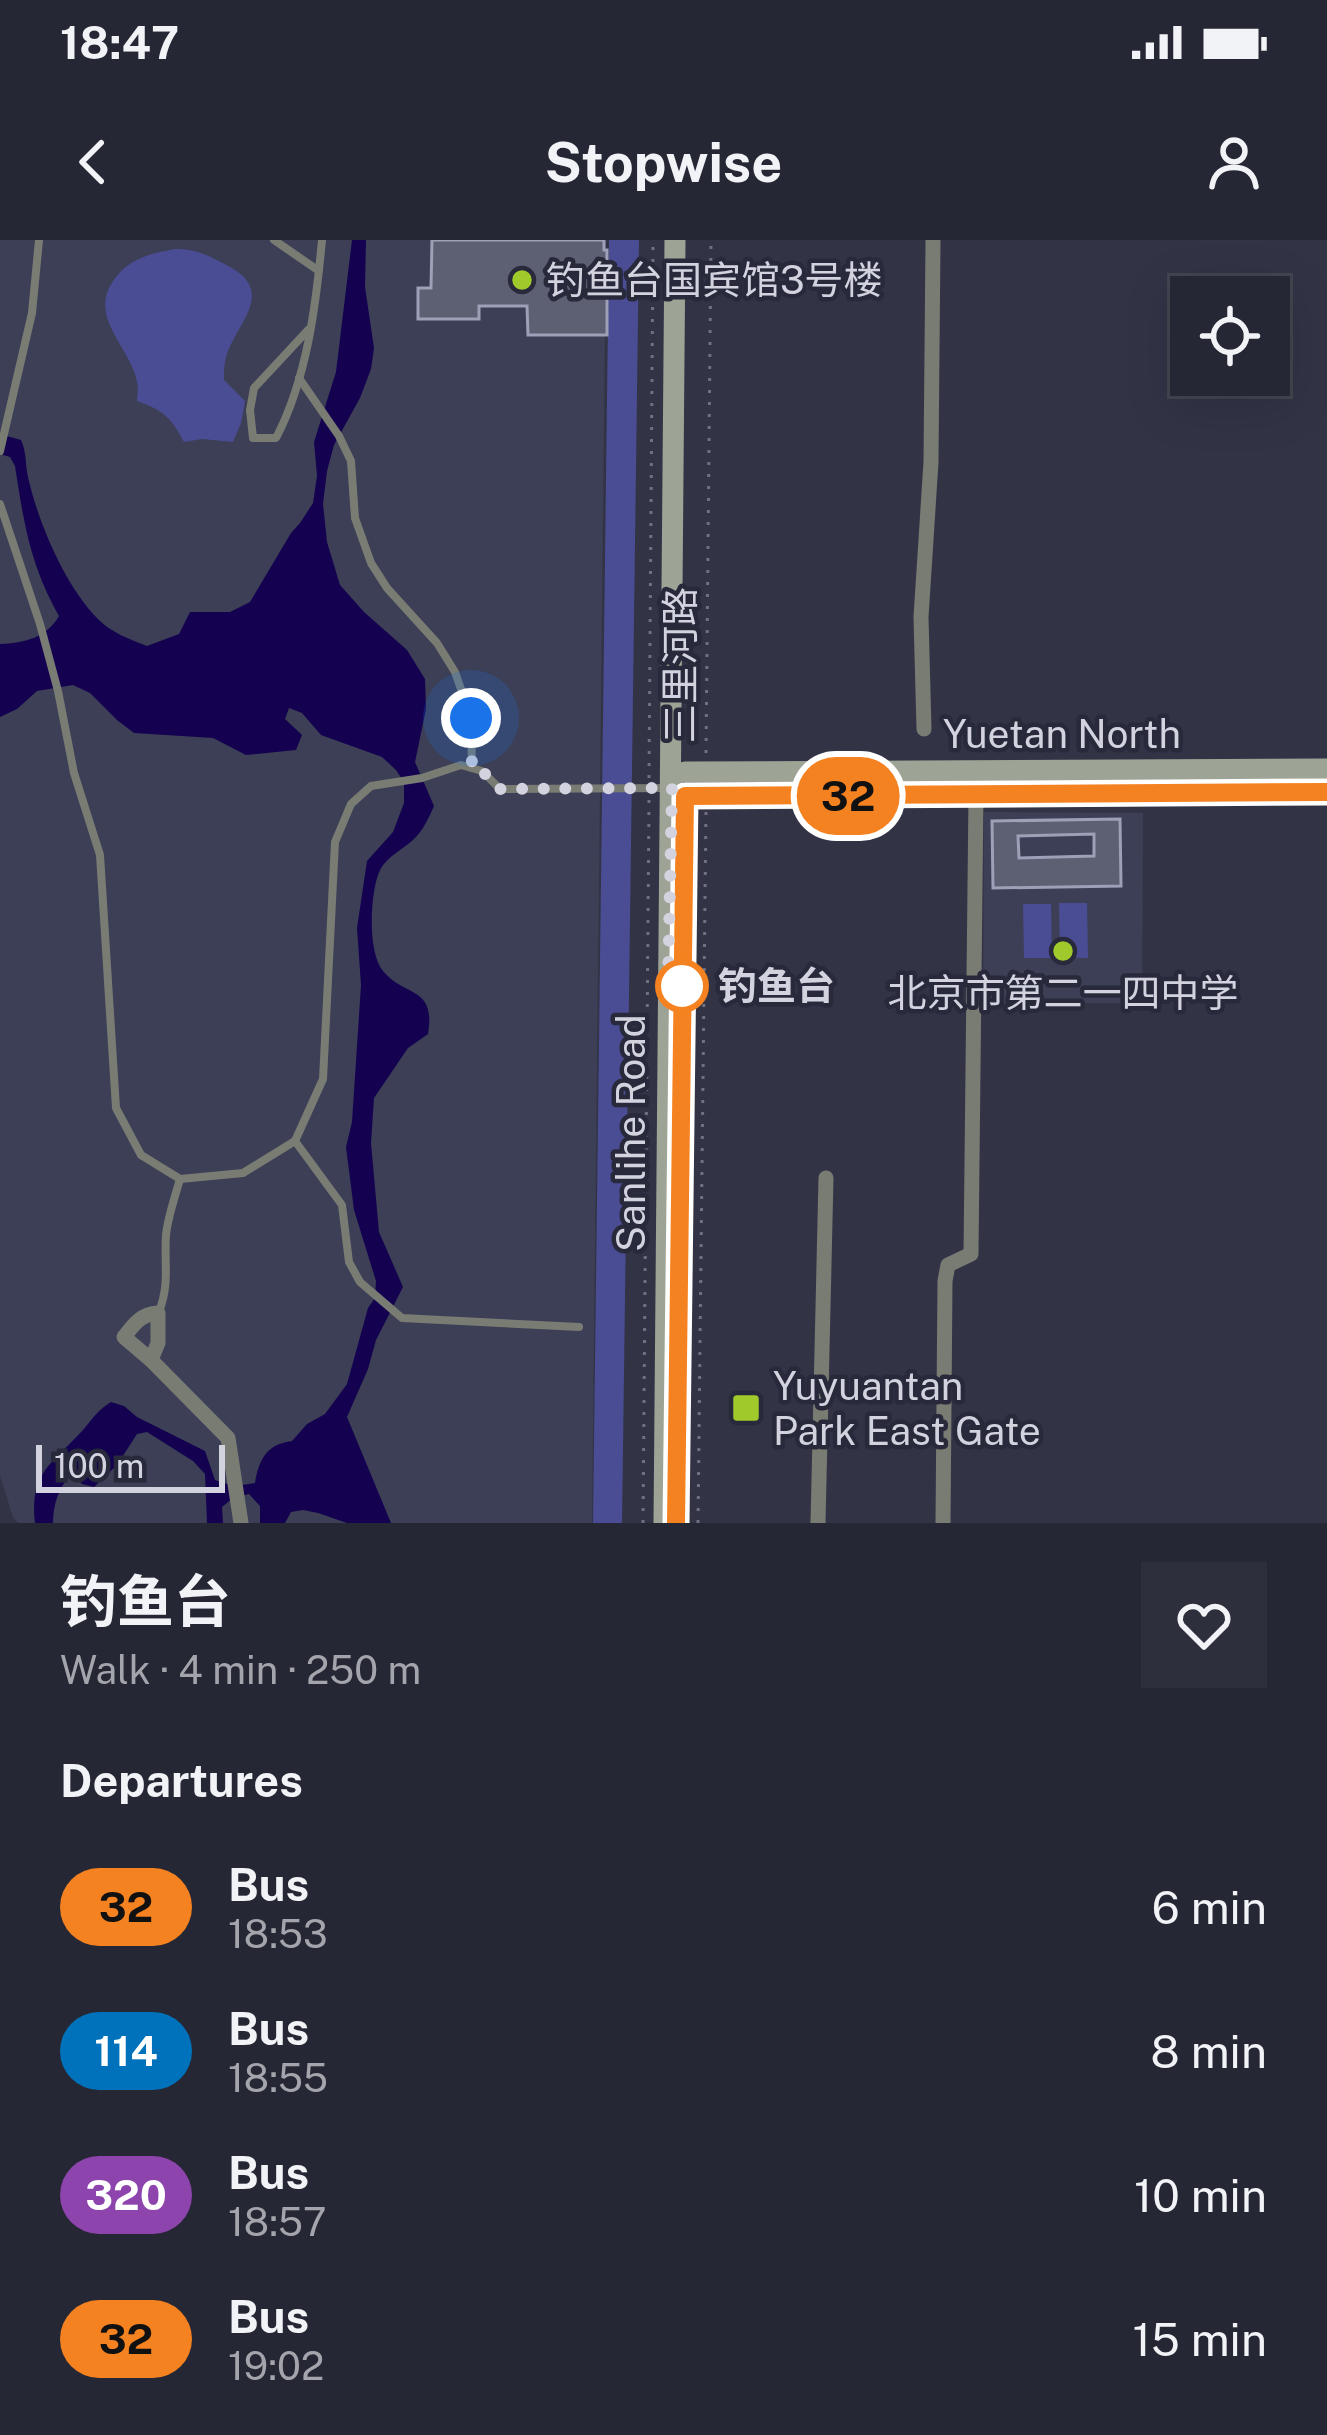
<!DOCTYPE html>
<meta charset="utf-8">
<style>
:root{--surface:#262734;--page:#2e2f3c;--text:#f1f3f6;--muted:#a4a5ac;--line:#42444f}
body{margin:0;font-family:"Public Sans","Noto Sans SC",sans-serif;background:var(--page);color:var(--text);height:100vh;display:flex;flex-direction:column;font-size:45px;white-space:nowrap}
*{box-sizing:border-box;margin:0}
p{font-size:39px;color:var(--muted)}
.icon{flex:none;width:66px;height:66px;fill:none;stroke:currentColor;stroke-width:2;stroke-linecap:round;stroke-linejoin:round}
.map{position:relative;height:1283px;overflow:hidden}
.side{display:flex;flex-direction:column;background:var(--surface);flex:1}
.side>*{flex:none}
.badge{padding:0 24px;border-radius:39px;font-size:42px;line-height:78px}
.fabs{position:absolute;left:1170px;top:36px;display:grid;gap:24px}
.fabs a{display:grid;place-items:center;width:120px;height:120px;border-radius:0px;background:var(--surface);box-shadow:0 12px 48px #0002,0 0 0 3px var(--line);font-size:60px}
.scale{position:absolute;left:36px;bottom:30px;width:189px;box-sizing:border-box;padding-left:12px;border:6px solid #d2d3df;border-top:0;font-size:33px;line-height:42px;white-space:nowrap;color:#d2d3df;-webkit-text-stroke:9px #282a3b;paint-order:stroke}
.you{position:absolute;width:60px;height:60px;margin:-30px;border:9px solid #fff;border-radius:50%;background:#1a73e8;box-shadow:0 0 0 18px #1a73e833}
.map>.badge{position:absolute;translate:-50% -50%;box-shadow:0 0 0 6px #fff}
h2{padding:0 60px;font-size:45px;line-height:108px}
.round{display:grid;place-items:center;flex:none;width:126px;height:126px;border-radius:0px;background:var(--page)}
.head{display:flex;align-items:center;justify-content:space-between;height:204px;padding:0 60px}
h1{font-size:57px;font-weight:700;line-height:90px}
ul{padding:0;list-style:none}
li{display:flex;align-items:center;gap:36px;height:144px;padding:0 60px}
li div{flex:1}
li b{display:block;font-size:45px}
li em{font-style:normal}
li .badge{min-width:132px;font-weight:700;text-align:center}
.status{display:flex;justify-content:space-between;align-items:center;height:84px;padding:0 60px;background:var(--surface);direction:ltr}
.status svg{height:33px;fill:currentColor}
header{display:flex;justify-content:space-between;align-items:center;height:156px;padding:0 60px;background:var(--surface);font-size:54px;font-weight:700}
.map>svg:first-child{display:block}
</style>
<div class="status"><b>18:47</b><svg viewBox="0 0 49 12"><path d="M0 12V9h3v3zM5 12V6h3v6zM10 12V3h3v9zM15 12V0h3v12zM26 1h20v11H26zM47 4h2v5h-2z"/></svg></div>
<header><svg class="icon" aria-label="back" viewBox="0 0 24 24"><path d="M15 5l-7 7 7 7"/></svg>Stopwise<svg class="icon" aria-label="person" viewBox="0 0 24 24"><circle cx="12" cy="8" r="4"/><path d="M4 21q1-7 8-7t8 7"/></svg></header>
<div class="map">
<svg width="1327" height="1283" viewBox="0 0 1327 1283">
<rect width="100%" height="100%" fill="#323446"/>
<g fill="#3c3f56">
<path d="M0,0H606L592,1283H18L13,1277L0,1236Z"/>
<path d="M984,572L1143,573L1142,763H983Z"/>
</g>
<g fill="#4a4d94">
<path d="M609,0H639L622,1283H593Z"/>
<path d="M175,9C198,9 209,16 230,27C274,51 240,81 228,111C224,121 224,130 224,140L245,161L241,183L233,202L202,199L184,202C171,177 164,171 137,161C137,154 139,148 137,142C130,105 85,76 116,37C131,18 152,13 175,9Z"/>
<path d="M1059,663H1087L1088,718L1060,717Z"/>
<path d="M1023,664H1051L1052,718H1024Z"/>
</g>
<path fill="#140251" d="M352,0H366L365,47L374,108L371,129L360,158L334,205L327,231L323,264L327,302L340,345L364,372L407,410L425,439L426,469L415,522L434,566C429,577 424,589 415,598C404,609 387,616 380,630C370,651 367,712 383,731C405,758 436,745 428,794L408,808L374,858L371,903L379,992L403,1047L376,1100L368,1129L347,1177L391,1283H347L318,1273L303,1270L291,1272L285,1283H260V1266L249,1254L233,1258L222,1267L223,1283H207L205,1234L193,1221L147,1192L137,1194L117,1225L94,1247L82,1244L72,1233C59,1247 53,1264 53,1283H35C29,1232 53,1223 83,1190C93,1178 98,1170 111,1162L124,1166L137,1177L205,1211L215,1240C229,1246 239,1246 255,1243C259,1219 267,1204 292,1201L307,1184L325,1174L347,1144L368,1068L375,1058L376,1041L354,970L346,907L352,882L361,745L357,688L367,621L393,592L404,563V542L396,530L382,517L321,495L302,473L289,468L285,479L302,495L296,510L246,515L213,498L134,493L117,480L90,453L73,445L37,451L17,469L0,477V404C24,403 46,398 59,376C30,324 24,284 15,226L10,217L0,214V194L21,200C27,213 25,224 28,237C38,282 65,346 98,379C112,393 129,399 147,406L179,394L190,372H230L250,362L291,293L300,283L313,263L317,236L314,202L336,132Z"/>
<g fill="#5d5f73" stroke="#9da0b6" stroke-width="3" fill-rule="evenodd">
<path d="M432,0H604V10H607V95H528L527,66H479V79H418V48H431Z"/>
<path d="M1120,579L1121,646L993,648L992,581ZM1094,594V616L1019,618L1018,596Z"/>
</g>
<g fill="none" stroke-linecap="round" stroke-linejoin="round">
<g stroke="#6f7181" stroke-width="3" stroke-dasharray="3 9" stroke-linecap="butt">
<path d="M706,513L711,0"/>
<path d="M649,538L653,0"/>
<path d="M643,1283L649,560"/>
<path d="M698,1283L706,571"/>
</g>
<g stroke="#797c73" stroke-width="8">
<path d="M274,0L319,31"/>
<path d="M309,89L254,148L250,170L253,198H276C307,139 316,65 322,0"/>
<path d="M299,138L339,196L351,221L355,278L371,323L387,348L437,403L455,432L471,478L472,528"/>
<path d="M0,211L32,73L39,0"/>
<path d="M0,264L40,384L58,451L74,533L100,615L116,868L141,915L180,939L243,933L295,901L323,839L335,602L351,564L371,546L422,538L461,525L482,531L500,549L670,548"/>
<path d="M295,901L342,965L349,1022L360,1042L402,1078L579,1087"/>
<path d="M159,1072C170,1042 164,1026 166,995C168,976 175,957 180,939"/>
</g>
<g stroke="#797c73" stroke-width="15">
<path d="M924,489L921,377L931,222L933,0"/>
<path d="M158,1073V1103L151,1120L124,1097C134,1084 141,1074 158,1073Z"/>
<path d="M151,1120L228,1198L241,1283"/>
<path d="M818,1283L826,938"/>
<path d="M943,1283L945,1041L948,1025L971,1014L976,555"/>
</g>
<g stroke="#9ea495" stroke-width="21">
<path d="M685,532L1327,529"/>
<path d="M672,548L685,557H706L1327,552"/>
<path d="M664,1283L675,0"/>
</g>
</g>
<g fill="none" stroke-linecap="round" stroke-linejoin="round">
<defs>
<path id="line" d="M676,1283L685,556L1327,552"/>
</defs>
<use href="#line" stroke="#fff" stroke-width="27"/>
<use href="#line" stroke="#f58220" stroke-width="18"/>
<path stroke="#d2d3df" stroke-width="12" stroke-dasharray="0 21.6" d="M471,478L472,528L482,531L500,549L672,548L668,744L682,746"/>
</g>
<g fill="#a0ca2c" stroke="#282a3b" stroke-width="4.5">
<circle cx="522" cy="40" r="12"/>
<circle cx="1063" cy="711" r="12"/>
<rect x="731" y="1153" width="30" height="30" rx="6"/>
</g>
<circle fill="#fff" stroke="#f58220" stroke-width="6" cx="682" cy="746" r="24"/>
<g text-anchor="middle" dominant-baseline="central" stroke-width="9" stroke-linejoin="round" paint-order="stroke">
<g font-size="39" fill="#d2d3df" stroke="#282a3b" text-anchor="start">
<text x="546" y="40">钓鱼台国宾馆3号楼</text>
<text x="1063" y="753" text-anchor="middle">北京市第二一四中学</text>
<text x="773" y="1146">Yuyuantan<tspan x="773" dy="45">Park East Gate</tspan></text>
</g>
<g font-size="39" fill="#d2d3df" stroke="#282a3b">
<text transform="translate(680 425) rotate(-90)">三里河路</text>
<text x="1062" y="494">Yuetan North</text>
<text transform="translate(631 893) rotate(-90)">Sanlihe Road</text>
</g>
<g font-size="39" font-weight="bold" fill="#d2d3df" stroke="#282a3b" text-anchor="start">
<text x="718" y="746">钓鱼台</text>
</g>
</g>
</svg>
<div class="fabs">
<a><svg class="icon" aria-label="locate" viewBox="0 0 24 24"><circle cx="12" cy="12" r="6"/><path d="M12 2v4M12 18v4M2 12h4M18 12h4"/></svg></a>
</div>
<div class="scale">100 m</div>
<div class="you" style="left:471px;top:478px"></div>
<b class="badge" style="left:848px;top:556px;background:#f58220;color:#111">32</b>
</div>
<section class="side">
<div class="head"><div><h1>钓鱼台</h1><p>Walk · 4 min · 250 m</p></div><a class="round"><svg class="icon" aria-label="heart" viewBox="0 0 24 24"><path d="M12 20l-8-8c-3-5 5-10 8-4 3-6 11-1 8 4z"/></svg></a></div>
<h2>Departures</h2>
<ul>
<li><span class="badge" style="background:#f58220;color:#111">32</span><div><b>Bus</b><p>18:53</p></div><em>6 min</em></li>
<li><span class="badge" style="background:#0072bc;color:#fff">114</span><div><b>Bus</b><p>18:55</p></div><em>8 min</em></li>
<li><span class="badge" style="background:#8e44ad;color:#fff">320</span><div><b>Bus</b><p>18:57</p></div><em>10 min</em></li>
<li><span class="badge" style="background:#f58220;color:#111">32</span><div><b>Bus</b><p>19:02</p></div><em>15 min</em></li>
</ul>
</section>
